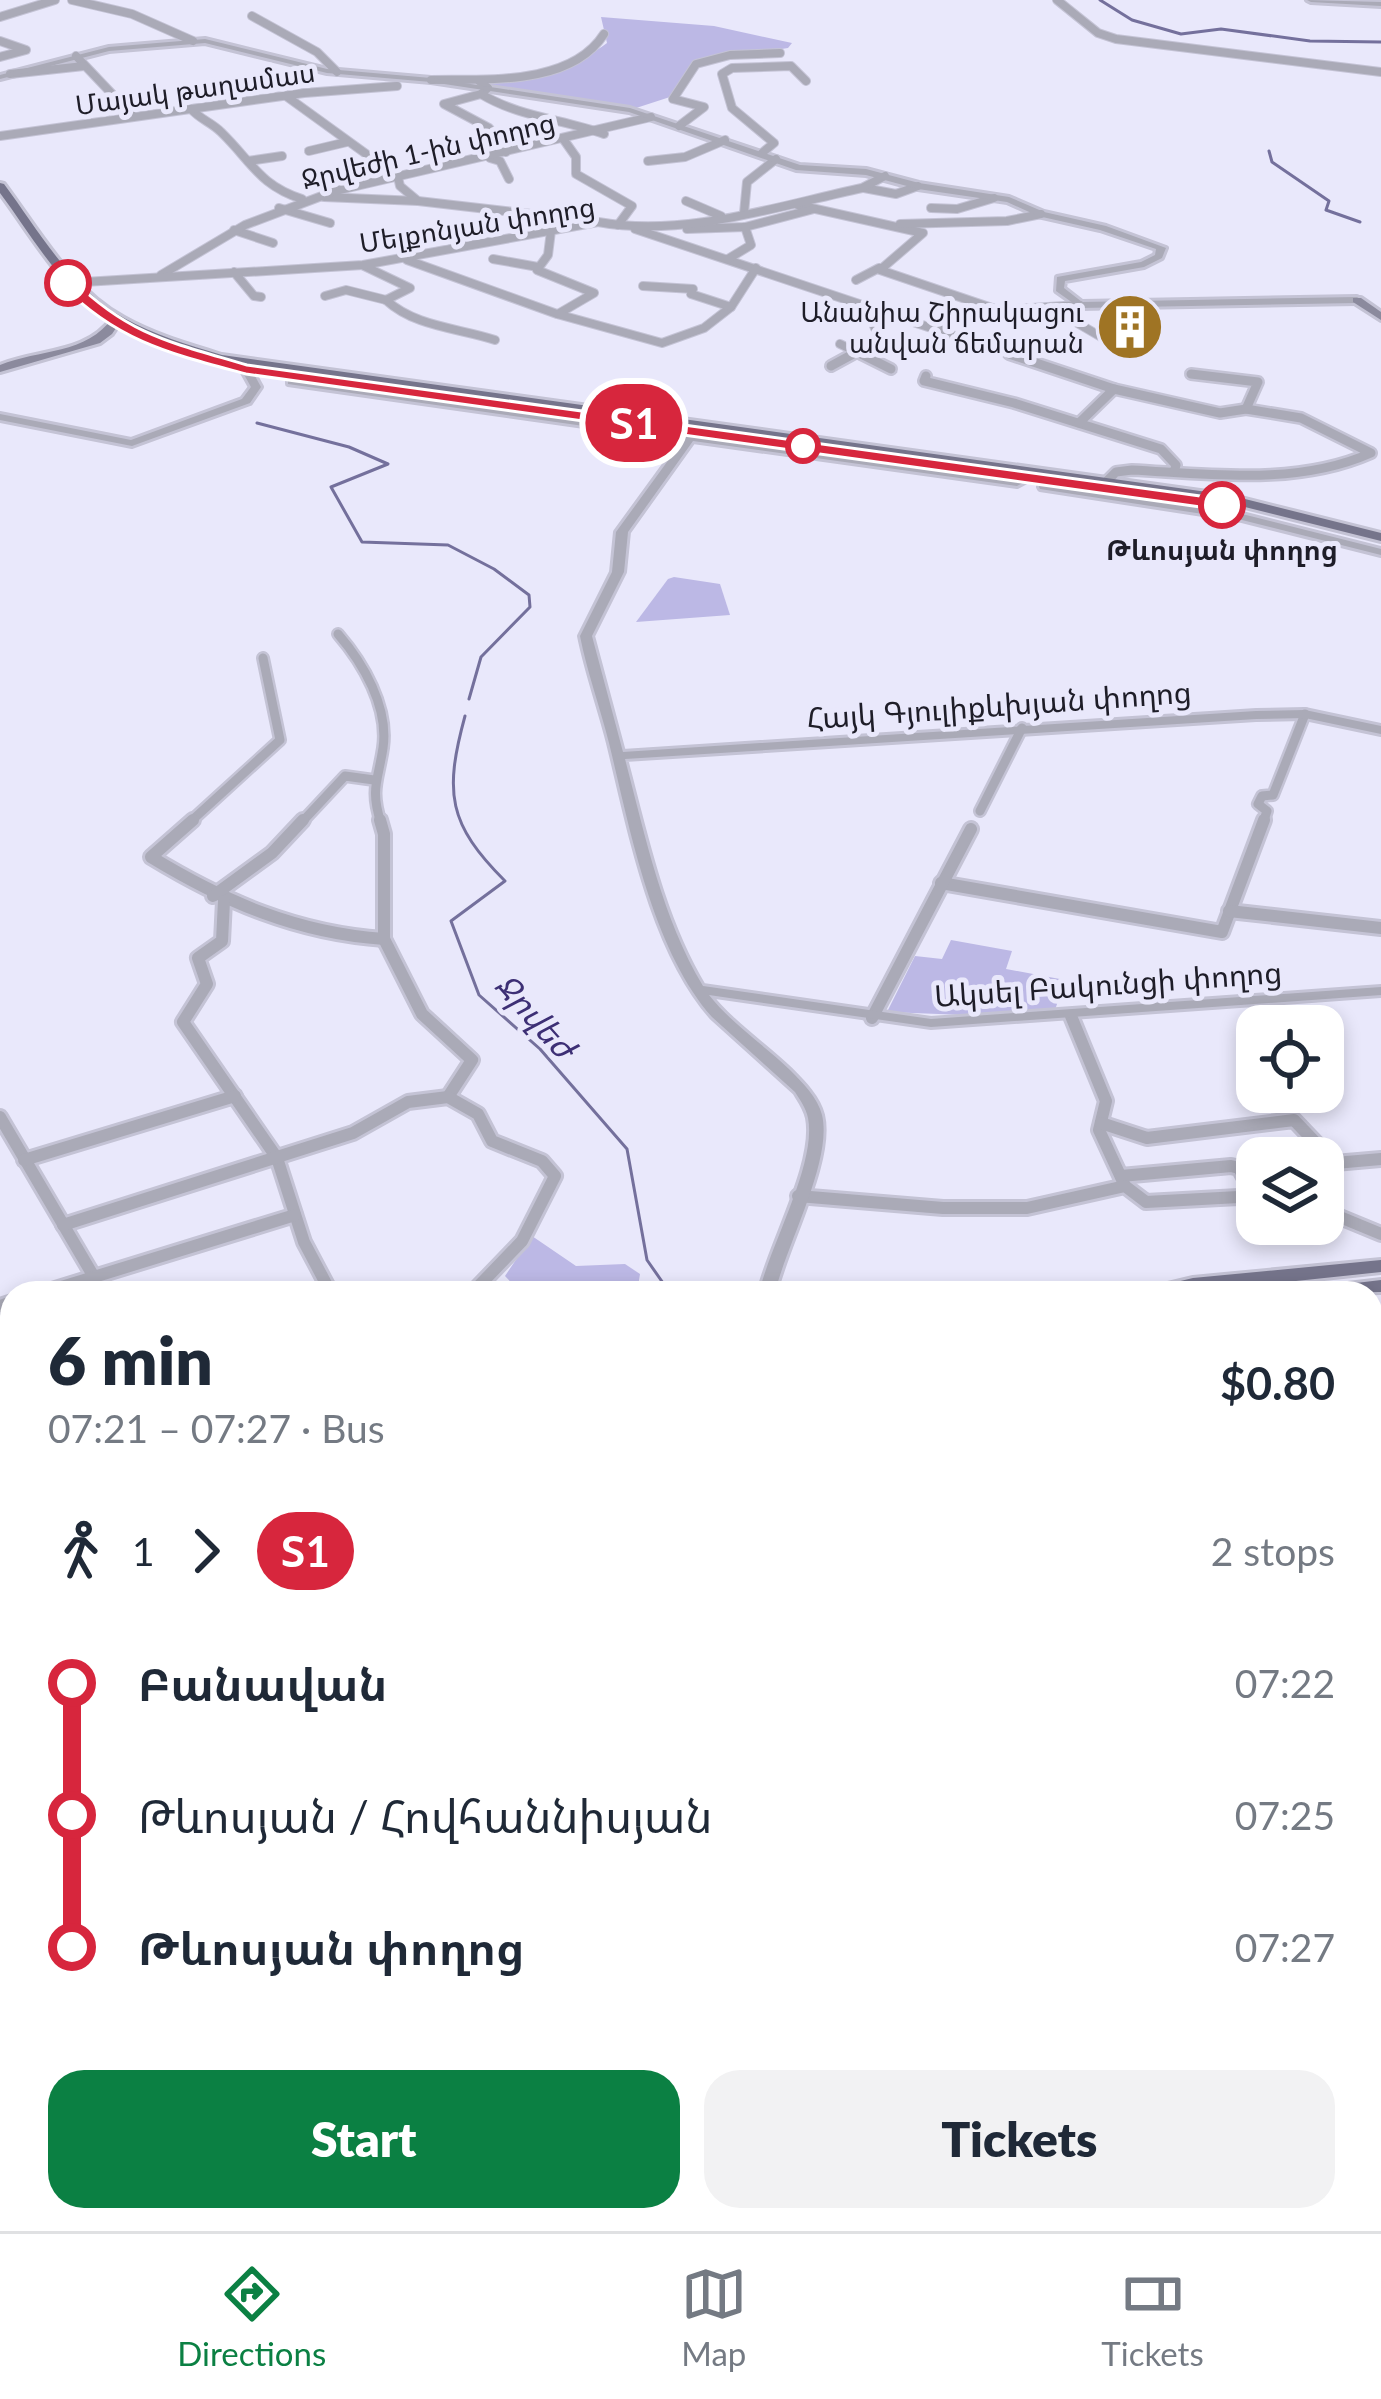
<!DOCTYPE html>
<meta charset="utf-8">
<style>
:root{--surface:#fff;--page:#f2f2f3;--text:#1f2937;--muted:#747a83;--line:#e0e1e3;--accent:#0b8043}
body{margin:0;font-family:Lato,"Noto Sans Armenian",sans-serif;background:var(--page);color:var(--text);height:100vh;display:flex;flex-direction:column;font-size:45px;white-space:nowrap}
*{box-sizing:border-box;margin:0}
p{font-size:39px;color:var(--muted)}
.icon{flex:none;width:66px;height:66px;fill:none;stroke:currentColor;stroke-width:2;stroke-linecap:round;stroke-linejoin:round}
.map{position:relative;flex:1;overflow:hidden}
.drawer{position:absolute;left:0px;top:1281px;width:1383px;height:951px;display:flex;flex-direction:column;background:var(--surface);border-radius:36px 36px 0 0;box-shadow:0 6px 18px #0003}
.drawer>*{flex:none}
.badge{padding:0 24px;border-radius:39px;font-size:42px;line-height:78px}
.tools{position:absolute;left:1236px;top:1005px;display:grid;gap:24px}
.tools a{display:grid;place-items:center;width:108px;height:108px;border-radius:24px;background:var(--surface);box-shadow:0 6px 18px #0003;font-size:60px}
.map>.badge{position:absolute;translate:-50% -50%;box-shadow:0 0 0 6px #fff}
.legs{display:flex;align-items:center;gap:18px;height:132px;padding:0 48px;font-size:39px}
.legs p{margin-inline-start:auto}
.summary{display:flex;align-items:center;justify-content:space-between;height:204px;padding:0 48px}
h1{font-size:66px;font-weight:800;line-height:90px}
.button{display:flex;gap:24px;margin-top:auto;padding:24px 48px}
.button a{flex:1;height:138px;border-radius:36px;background:var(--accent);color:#fff;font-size:48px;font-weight:800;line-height:138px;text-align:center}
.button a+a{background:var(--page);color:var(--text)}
ul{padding:0 48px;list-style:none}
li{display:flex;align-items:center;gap:42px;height:132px;font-size:45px}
li i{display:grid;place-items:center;width:18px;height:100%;margin:0 15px;background:currentColor}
li i::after{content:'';width:30px;height:30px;margin:-15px;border:9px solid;border-radius:50%;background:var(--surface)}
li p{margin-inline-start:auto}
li:first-child i{background:linear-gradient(#0000 50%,currentColor 0)}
li:last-child i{background:linear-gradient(currentColor 50%,#0000 0)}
.tab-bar{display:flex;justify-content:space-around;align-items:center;height:168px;border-top:3px solid var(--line);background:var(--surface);font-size:33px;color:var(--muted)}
.tab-bar a{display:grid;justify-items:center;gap:6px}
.tab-bar .active{color:var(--accent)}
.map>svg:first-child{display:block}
</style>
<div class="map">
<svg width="1381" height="2231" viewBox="0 0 1381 2231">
<rect width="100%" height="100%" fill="#e9e8fb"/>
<g fill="#bcb8e5">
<path d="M601,17L714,26L792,43L788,48L696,62L673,96L633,109L499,89L482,81C527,73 571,70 607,43Z"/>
<path d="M674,577L720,584L730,615L636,622L668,579Z"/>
<path d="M951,940L1012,951L1006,969L1065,980L1055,1010L964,1015L887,1012L915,956L942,959Z"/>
<path d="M532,1236L576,1266L625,1264L640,1274L637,1293H521L505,1276Z"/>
<path d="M0,1980L12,1982V2155L0,2183Z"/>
<path d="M98,2220H274L267,2231H90Z"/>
<path d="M402,2220H554L547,2231H424Z"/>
</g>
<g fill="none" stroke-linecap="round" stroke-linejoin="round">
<g stroke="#74709c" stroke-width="3">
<path d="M1100,0L1132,20L1181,34L1221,29L1310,41L1381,42"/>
<path d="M1269,151L1272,162L1329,201L1326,210L1360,222"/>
<path d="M257,423L349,447L388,464L331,487L362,542L448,545L494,569L529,595L530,607L481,657L469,699"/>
<path d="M465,716C444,793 448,824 505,881L451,921L479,995L540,1049L627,1149L647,1260L670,1293"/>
</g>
<defs>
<g id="minor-far3">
<path d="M72,0L132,14L193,41"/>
<path d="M1057,0L1098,33L1116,39L1381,72"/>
<path d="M252,16L317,52L337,72"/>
<path d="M0,17L55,0"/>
<path d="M0,41L26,50L0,57"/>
<path d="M76,56L133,116"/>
<path d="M10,74L84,66"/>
<path d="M431,80C486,79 571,86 604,34"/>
<path d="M479,81L488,88L481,94C519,117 562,119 604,134"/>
<path d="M481,94L444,104L489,128L506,152"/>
<path d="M286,96L398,177L400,186L418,201L591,221"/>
<path d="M191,109C201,120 211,122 221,132C252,162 259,185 302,199"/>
<path d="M679,126L704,107L673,99L696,64L730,55L780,53"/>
<path d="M0,136L304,93L397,86"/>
<path d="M564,140L576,157V174L632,206L618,225"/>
<path d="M309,151L347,142"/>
<path d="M762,153L774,143L732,108L722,74L732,68L791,66L806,81"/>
<path d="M490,158L500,161L509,179"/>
<path d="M248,161L282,156"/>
<path d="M648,161L685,157L725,140"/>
<path d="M864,188L896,194L918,186"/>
<path d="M324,197L418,201"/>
<path d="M686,201L721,216"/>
<path d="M798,205L923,233L880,270L998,310"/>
<path d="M279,208L330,223"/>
<path d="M931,208L957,209L994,198"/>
<path d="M744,213L747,182L776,159"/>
<path d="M900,224L1007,221L1041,214"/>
<path d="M635,229L1018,357"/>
<path d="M687,229L745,227L814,209"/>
<path d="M234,230L273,243"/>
<path d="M551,231L548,255L537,270L594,293L558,314"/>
<path d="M493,259L538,267"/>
<path d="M728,259L751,245L745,227"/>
<path d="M407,260L557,314L662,343L704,328L731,307L756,268"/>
<path d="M364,266L410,288L386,300C415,327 459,328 495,340"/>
<path d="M234,272L254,296L261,297"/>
<path d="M161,275L245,225L335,191L651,117"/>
<path d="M856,280L879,268"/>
<path d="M68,283L363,265L598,222C685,238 777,206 862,188L885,176"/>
<path d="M643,286L693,289L691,294L731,307"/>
<path d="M325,296L346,290L386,300"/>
<path d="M1050,307L1132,355"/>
<path d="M823,312L847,313L866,305"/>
<path d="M936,327L998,310L1080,305"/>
<path d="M840,344L867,357"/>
<path d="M852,351L880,339L874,326L897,316"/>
<path d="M848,357L855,353"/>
</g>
<g id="minor-far2">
<path d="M861,354L891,369"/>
<path d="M1009,354L1114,389L1220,413L1246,409L1301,418L1371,453C1297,486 1210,474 1132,470L1116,472L1106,482"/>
<path d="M831,366L853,354"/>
<path d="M1191,374L1258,382L1246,409"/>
<path d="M926,376L924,381L1014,403L1161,449L1176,465L1174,472"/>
<path d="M1079,423L1114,389"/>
<path d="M338,634C363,663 389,707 383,748C378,781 370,789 381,823"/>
<path d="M980,811L1022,728"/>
<path d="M189,823L280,740L263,658"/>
<path d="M301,823L345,776L374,780"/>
<path d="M1263,823L1267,811L1258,804L1262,796L1273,795L1305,714"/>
</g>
<g id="minor-far1">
<path d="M193,820L151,857C225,902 297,933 384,939"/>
<path d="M380,820L384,834V939L422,1014L472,1060L448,1097"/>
<path d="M941,883L1222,932L1264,820"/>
<path d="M213,896L272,853L303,820"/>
<path d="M224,901L222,941L198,958L207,984L183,1022L277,1158L304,1242L331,1293"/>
<path d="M1229,911L1381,928"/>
<path d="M1071,1016L1106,1101L1099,1130L1125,1186"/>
<path d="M872,1018L971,829"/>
<path d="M0,1117L94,1277"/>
<path d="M1101,1123L1147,1138L1294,1120L1335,1163L1381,1159"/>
<path d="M24,1160L235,1096"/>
<path d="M1121,1176L1231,1166L1239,1168L1254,1195"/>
<path d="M798,1196L943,1208H1027L1125,1186L1146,1202L1257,1196"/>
<path d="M1323,1210L1381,1234"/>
<path d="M63,1225L353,1133L408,1102L448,1097L478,1114L492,1141L542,1161L555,1176L522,1241L472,1293"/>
<path d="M42,1293L295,1215"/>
<path d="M0,1306L12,1302"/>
<path d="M0,1351L12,1376"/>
<path d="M1371,1385L1381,1380"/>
</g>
<g id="minor">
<path d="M1371,1703L1381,1699"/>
<path d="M75,2231L83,2220"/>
<path d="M770,2231L776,2220"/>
</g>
<g id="tertiary">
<path d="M1307,0L1381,2V6L1311,2Z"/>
<path d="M205,39L327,69L431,78L630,108L800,165L866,169L919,183L1009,197L1044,212L1106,226L1166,248L1162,258L1144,267L1065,281L1064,288L1082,302L1357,297L1362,300L1357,303L1080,308L1056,291L1057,277L1141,262L1155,255L1156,249L1100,230L1038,216L1007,202L918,189L866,175L796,170L629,112L431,82L327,73L205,43L109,51L0,79V75L109,47Z"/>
<path d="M242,367H250L261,387L250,403L132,446L0,420V414L131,440L242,399L251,387L241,369Z"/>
<path d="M292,379L688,434L694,425L698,424L703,427L697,435L1016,480L1027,475L1032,478L1017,486L693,441L628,532L624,572L592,636L623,752L1256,711L1305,710L1381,726V734L1305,718L1256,719L625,759C645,835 662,918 703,986L931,1019L1381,987V995L931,1027L709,995C732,1024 764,1045 790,1070C803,1083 818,1098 822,1115C833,1160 786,1245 775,1293H759C770,1245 817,1163 808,1118C806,1108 800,1100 795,1092L712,1017C652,949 630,829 609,743C600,707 587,672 580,636L612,572L616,532L683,440L288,384V380Z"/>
<path d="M1047,477L1052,480L1050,485L1242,514L1381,549V555L1242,520L1040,489L1039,487L1043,478Z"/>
<path d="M12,1394V1406L0,1410V1398Z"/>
<path d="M0,1876L12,1878V1894L0,1892Z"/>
<path d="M1371,2033L1381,2038V2062L1371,2057Z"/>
</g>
<g id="secondary">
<path d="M1353,298H1361L1381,312V320L1353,302Z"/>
<path d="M113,317L122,319L112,334L100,343L0,372V365C39,349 87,355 113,317Z"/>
<path d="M1371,2153L1381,2154V2176L1371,2175Z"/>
<path d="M1371,2188L1381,2190V2212L1371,2210Z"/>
</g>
<g id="primary">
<path d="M0,183L4,184C39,231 71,289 124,318C154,335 189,345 222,355L1229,495L1381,533V541L1229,503L217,361C181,350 143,340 111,321C62,291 33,237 0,193Z"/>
<path d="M1381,1260V1272L1181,1293H1144L1147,1289L1193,1278Z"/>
<path d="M1381,1280V1292L1313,1293L1323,1287Z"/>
<path d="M308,2220H365L360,2231H303Z"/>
</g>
</defs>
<use href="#minor-far3" stroke="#c4c3d5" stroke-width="10"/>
<use href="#minor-far2" stroke="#c4c3d5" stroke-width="14"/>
<use href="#minor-far1" stroke="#c4c3d5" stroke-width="18"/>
<use href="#minor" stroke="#c4c3d5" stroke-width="21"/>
<use href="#tertiary" stroke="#c4c3d5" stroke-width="6"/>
<use href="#secondary" stroke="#c4c3d5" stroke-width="6"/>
<use href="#primary" stroke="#c4c3d5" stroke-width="6"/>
<use href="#minor-far3" stroke="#aaaab7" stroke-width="8"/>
<use href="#minor-far2" stroke="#aaaab7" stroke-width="9"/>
<use href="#minor-far1" stroke="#aaaab7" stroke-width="12"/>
<use href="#minor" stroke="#aaaab7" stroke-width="15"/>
<use href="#tertiary" fill="#aaaab7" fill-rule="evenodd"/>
<use href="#secondary" fill="#8b8a9d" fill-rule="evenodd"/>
<use href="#primary" fill="#75748b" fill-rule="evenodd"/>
</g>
<path fill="#d7263d" stroke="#fff" stroke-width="3" d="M63,280H73C130,336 173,343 247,365L1222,499L1231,505L1222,510L246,374C172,354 118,342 63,286Z"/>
<defs>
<symbol id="building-disc" viewBox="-11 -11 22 22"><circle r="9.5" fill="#9f7424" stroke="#e9e8fb"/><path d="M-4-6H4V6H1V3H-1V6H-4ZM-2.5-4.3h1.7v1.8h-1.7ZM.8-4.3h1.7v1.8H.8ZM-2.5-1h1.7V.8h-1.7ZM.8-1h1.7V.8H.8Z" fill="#fff"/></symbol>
</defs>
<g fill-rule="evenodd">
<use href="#building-disc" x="1092" y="289" width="76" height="76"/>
</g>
<g fill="#fff" stroke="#d7263d" stroke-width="6">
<circle cx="68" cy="283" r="21"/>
<circle cx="803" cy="446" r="15"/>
<circle cx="1222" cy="505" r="21"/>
</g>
<g text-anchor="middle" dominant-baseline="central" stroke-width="10" stroke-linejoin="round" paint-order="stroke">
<g font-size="27" fill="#1e1d28" stroke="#e9e8fb">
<text transform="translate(195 88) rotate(-8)">Մայակ թաղամաս</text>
<text transform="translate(428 150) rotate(-13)">Ջրվեժի 1-ին փողոց</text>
<text transform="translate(477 224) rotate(-9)">Մելքոնյան փողոց</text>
</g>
<g font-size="27" fill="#1e1d28" stroke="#e9e8fb" text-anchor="end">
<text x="1084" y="311">Անանիա Շիրակացու<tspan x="1084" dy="31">անվան ճեմարան</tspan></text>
</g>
<g font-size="27" font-weight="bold" fill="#1e1d28" stroke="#e9e8fb">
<text x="1222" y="549">Թևոսյան փողոց</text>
</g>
<g font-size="30" fill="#1e1d28" stroke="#e9e8fb">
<text transform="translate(999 704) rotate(-4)">Հայկ Գյուլիքևխյան փողոց</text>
<text transform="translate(1108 983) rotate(-4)">Ակսել Բակունցի փողոց</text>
</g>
<g font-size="33" font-style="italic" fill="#3d2f75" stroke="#e9e8fb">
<text transform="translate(536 1015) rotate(48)">Ջրվեժ</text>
</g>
</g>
</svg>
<div class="tools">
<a><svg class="icon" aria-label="locate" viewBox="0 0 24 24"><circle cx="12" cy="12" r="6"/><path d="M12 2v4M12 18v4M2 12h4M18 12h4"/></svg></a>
<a><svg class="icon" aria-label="layers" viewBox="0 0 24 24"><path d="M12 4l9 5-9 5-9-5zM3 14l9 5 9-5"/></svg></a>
</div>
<b class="badge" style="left:634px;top:423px;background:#d7263d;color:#fff">Տ1</b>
<section class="drawer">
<div class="summary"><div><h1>6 min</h1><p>07:21 – 07:27 · Bus</p></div><b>$0.80</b></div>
<div class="legs"><svg class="icon" aria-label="walk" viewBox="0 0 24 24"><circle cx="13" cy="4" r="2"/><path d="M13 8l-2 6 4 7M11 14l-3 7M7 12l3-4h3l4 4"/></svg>1<svg class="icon" aria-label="forward" viewBox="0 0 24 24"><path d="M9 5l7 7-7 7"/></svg><b class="badge" style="background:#d7263d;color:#fff">Տ1</b><p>2 stops</p></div>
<ul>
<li><i style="color:#d7263d"></i><b>Բանավան</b><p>07:22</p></li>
<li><i style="color:#d7263d"></i><span>Թևոսյան / Հովհաննիսյան</span><p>07:25</p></li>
<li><i style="color:#d7263d"></i><b>Թևոսյան փողոց</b><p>07:27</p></li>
</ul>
<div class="button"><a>Start</a><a>Tickets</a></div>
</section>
</div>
<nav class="tab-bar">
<a class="active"><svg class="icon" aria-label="directions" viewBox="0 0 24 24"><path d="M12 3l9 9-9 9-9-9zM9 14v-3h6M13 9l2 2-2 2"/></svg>Directions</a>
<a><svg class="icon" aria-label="map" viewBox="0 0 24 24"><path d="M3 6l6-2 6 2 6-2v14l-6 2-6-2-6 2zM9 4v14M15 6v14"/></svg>Map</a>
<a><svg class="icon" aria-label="tickets" viewBox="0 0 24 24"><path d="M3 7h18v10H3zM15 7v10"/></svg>Tickets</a>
</nav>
